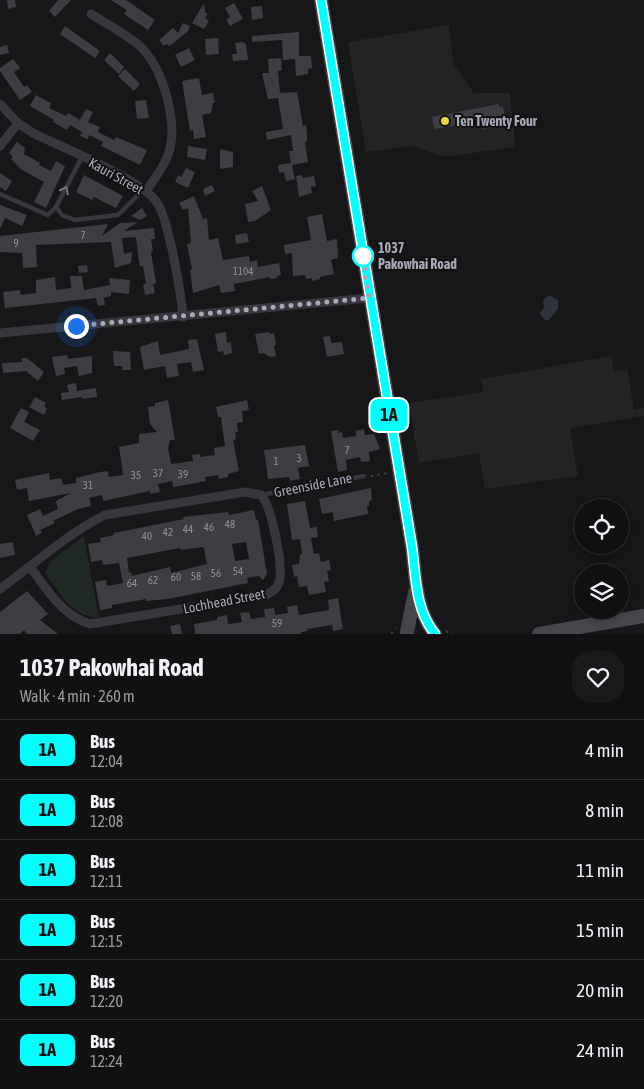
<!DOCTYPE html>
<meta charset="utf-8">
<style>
:root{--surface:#111012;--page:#1a191b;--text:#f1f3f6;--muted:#9c9d9f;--line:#303032}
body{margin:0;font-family:"Asap Condensed",sans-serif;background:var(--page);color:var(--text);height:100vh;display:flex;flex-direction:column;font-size:19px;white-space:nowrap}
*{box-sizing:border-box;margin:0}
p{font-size:16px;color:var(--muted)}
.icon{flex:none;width:28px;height:28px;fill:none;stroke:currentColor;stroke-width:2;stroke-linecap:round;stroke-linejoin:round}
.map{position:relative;height:634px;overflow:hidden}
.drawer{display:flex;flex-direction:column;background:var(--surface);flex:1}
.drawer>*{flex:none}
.badge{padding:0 10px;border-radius:8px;font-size:18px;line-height:32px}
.controls{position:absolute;left:574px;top:499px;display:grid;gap:10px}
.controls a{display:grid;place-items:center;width:55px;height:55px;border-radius:50%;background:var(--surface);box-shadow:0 2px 8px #0003,0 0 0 1px var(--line);font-size:25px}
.you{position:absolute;width:25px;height:25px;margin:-12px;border:4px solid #fff;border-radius:50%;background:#1a73e8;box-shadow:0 0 0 8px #1a73e833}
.map>.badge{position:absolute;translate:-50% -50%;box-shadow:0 0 0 2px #fff}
.round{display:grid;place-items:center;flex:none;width:52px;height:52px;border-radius:20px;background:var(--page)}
.summary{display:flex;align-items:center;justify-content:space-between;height:85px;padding:0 20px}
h1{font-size:24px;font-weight:700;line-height:38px}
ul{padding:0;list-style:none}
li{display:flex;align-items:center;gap:15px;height:60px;padding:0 20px;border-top:1px solid var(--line)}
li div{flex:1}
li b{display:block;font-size:19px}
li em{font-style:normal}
li .badge{min-width:55px;font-weight:700;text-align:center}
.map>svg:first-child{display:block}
</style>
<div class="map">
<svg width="644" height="634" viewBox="0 0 644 634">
<rect width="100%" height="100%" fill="#171618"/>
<g fill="#232225">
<path d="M449,25L453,63L474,93H510L515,147L445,157L412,146L366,152L348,42Z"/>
<path d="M611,356L614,371L627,369L634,410L644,408V416L570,428L578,476L485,489L479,453L419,463L409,403L483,392L481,379Z"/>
</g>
<path fill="#202823" d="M84,536L99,618C70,616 61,594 45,573L50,562Z"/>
<path fill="#2d323c" d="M549,295L558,300V309L549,320H545L540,314L544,307L543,300Z"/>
<g fill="#3e3e42" fill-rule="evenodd">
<path d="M7,0H15L16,7L8,9Z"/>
<path d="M58,0H71L55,17L49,11Z"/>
<path d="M111,0H126L155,20L148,30L124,14L127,10Z"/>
<path d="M204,3L205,12L208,14L205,18L209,21L204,29L192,23Z"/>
<path d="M234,3L243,19L230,26L226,20L230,17L225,8Z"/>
<path d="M262,6L263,18L252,20L251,7Z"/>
<path d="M183,23L190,26L188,31L170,46L166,44L164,46L159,40L173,28L178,33Z"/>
<path d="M65,26L100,51L95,58L60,34Z"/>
<path d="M299,32V56H311L312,68L308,69V74L296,76L295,59L283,60L282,40L252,42V36Z"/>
<path d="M218,38L219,54L206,55L205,39Z"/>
<path d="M243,42L246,44L248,60L233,61L232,54H237L235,43Z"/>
<path d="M7,45L9,53L0,55V47Z"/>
<path d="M189,48L195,60L181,67L175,55Z"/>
<path d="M110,53L124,67L119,74L104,60Z"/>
<path d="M281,58L282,70L278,71L280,93L297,92L303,126L306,125L307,133V141L305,142L308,162L292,165L295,179L286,181L284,172L279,173L278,165L291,163L289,151H293L291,135L267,140L266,132L283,129L278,98L268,99L262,73H269L268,59Z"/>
<path d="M13,59L20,68L14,72L24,87L27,85L32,92L20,100L0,71V68Z"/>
<path d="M125,69L140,84L134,91L118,76Z"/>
<path d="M199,78L202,95L213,93L215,103H213L211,113L202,115L206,137L194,139L193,130L190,131L182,81Z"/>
<path d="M36,95L51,103L49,108L66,116L68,113L80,120L86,109L93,112L88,122L100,127L98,132L114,140L116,137L147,150L140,165L101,146L103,142L89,135L88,139L80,136L82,132L70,125L67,130L53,122L54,120L30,106Z"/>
<path d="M146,100L149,118L137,119L135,101Z"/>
<path d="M499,104V107L503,106L505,116L501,117L502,125L483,129L482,121L434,129L432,117Z"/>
<path d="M17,142L25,148L24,154L40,163L39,165L51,171L56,161L65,166L46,208L34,202L44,182L22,170L11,159L13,157L9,153Z"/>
<path d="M188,146L207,149L205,160L187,157Z"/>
<path d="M220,149L233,152V167L220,169Z"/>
<path d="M186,168L195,172L188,188L175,182L178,175L181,177Z"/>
<path d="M0,173L12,181L6,191L0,187Z"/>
<path d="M84,175L123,196L116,208L94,197L92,200L76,192Z"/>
<path d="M302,175L303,178L314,176L316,186L311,187L312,193L299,197L296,176Z"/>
<path d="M212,185L215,191L205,196L203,189Z"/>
<path d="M262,186L271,210L255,221L248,222L245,204L258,201L252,191Z"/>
<path d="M194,196L203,219L207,218L209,240L218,238L223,260L249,256L250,262L257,260L258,267L279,263L281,275L277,276V278L270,279V277L234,284L235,291L221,293L219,285L193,293L190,270L192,269L187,244L191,243L188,208L183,210L179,203Z"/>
<path d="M0,205L27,215L22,226L5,218L0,229Z"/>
<path d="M142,208L147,216L140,220L131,216Z"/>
<path d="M322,214L327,241L337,239L338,258L331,260L334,274L320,277V279L312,281V278L306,279L305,275L293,276L292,253L285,254L284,245L311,240L307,217Z"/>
<path d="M138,222L124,231L154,228L155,239H151L153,251L151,252L156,283L153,284L155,293L145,295L143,284H146L143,266H140L139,262L136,237L122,238L124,254L132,252L131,263L115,268L111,242L36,245L37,267L23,268L22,253L0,252V236L108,224L102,236L120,223Z"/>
<path d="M247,233L249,242L236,244L235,235Z"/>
<path d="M87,265L88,272L79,273L78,266Z"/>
<path d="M70,276H82L84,290L110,285L109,278L130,280L129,294L111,292V296L104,298L105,305L98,306L96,298L5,308L3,292L20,290L21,295L36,293V280L55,277L56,290L71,288Z"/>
<path d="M226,332L227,343L231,342L232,353L224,355L223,351L218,352L215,334Z"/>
<path d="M270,332V334L274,333L276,345L274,346L276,356L270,357L264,353L259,354L255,334Z"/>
<path d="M330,336L331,343L342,342L344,354L327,357L323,337Z"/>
<path d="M197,339L204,370L193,372L191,362L177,364L179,376L167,378L165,366L144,370L140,347L158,341L160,355L189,349L188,340Z"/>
<path d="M113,351L130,352L131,370H122V366H114Z"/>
<path d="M67,355L68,359L92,356V373L79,376L77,366L64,368L65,374L56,376L52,357Z"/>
<path d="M22,358H27L44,372L38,381L26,371L3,373L2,363L22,362Z"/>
<path d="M76,383L77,391L96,388L97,397L82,399V397L62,400L61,393L69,392L67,385Z"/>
<path d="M35,397L46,403L44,406L47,409L44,415L29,407Z"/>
<path d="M168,400L175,440H170L168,448L171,464L193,461L192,455L200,454V457L215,455L214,448L225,446L221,417H218L216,407L247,400L249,410L242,411L243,422L237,423L238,432H235L236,439L233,440L239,471L228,474V477L219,479L218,475L205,477L206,481L185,485L173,487L172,481L158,484L160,492L150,494V491L103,501L102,495L89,498L91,506L78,509L53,521L55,523L40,530L42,533L36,536L27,515L40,509L43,516L58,509L56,501L71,493L29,501L27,488L17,490L15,480L49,473L50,480L61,478L63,485L76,483V478L100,472L108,471L109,477L123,475L119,447L139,443V434L157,432L150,424L148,407L155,406V403Z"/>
<path d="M21,408L29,412L24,422L40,430L33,441L10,428Z"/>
<path d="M364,429L365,435L374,434L380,449L369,452L370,461L361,462L360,457L346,460L347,470L338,472L331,431L338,430V433L342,432L343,438L356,436V431Z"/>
<path d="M305,445L309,466L298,468L300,479L290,481L289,477L268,479L264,450Z"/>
<path d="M371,488L372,500L369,501V506H367L368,514L334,521L333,512L322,514L319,499Z"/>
<path d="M305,501L310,528L317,527L318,537L311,538L314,554L319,553L321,562L329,560L331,570L327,571L329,581L324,582L326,592L309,595L307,586L299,587L297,576L294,577L292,565L299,564L300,554H302L300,539L292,540L287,504Z"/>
<path d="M254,510L256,520H258L267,574L263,580L259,576L247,578L248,583L168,599L146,601V599L112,605V608L100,610L95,582L106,580L107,586L123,583L119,563L103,565L102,560L91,562L88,544L101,542L100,538L114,535V533L184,519L183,517L228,512L229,515ZM246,542L249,559L235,561L232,544ZM202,547L204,548L207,564L171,573L170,567L132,576L131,572L129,573L127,558L180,548L181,550Z"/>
<path d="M13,542L15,555L0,558V544Z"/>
<path d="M27,591L48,614L40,620L58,634H27L24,630L20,634H0V612Z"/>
<path d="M338,598L343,629L333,631L332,625L307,629L308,631L301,632V634H195L194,624L217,620V617L227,615L228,624L242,622L240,613L249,612L251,619L265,617L264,609L274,608L275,615L288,613L287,607L297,605L299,615L329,610L328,600Z"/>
<path d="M180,624L182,634H172L170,626Z"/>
</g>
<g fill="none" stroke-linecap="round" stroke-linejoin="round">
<g stroke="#3e3e44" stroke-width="2" stroke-dasharray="2.5 4" stroke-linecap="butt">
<path d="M371,476L388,473"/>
<path d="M446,631L453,634"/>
<path d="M391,634L396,628"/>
</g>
<g stroke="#38373d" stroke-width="4.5">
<path d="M0,194L48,215L56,207L82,157"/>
<path d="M56,207L62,215L75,220L118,215L143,190"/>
<path d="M261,495L364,476"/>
</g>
<g stroke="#38373d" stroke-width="9">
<path d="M91,14C108,25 127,34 142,48C164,71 179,125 168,155C163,168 154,180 146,191"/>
<path d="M0,104L18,123L33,133C63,148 137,177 156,201C169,218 181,294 183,317"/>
<path d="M0,146L18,123"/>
<path d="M0,333L369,298"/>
<path d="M0,589C34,564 67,534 105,515L245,492L261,495C272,507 282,561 280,578C279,587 273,592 266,595L90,624C62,616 47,589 30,567"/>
</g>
<g stroke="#46464d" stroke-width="14">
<path d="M321,0L412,547C416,577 415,609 435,634"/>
<path d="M407,632L415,592"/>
<path d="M539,634L644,616"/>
</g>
</g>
<defs><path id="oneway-chevron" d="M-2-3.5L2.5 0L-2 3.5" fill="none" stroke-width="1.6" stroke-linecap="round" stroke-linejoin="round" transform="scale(1.25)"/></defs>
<use stroke="#767681" href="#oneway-chevron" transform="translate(65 190) rotate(-63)"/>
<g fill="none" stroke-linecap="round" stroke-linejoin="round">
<defs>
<path id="line" d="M321,0L412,547C416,578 415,609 435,634"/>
</defs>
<use href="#line" stroke="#fff" stroke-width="11"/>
<use href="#line" stroke="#0ff" stroke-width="8"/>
<path stroke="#a9aab8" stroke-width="5" stroke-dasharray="0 9" d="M76,326L369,298L363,256"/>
</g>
<circle fill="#edd43a" stroke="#121113" stroke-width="2" cx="445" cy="121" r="5"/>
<circle fill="#fff" stroke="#0ff" stroke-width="2.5" cx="363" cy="256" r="10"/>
<g text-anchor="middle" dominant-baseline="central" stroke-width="4" stroke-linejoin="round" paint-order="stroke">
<g font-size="11" fill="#8e8f9a">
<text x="83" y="235">7</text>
<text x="16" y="243">9</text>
<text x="243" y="271">1104</text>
<text x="347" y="450">7</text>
<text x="299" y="458">3</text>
<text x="276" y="461">1</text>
<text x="158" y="473">37</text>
<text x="183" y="474">39</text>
<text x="136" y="475">35</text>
<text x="88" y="485">31</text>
<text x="230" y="524">48</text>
<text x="209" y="527">46</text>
<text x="188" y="529">44</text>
<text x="168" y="532">42</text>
<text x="147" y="536">40</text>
<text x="238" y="571">54</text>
<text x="216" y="573">56</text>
<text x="196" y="576">58</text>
<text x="176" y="577">60</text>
<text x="153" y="580">62</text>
<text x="132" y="583">64</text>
<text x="277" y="623">59</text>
</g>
<g font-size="14" font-weight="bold" fill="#a9aab8" stroke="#121113" text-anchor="start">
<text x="455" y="121">Ten Twenty Four</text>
</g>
<g font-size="14" fill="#a9aab8" stroke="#121113">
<text transform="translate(116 176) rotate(29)">Kauri Street</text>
<text transform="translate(313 485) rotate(-11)">Greenside Lane</text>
<text transform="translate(224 601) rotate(-11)">Lochhead Street</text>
</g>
<g font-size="14" font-weight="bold" fill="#a9aab8" stroke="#121113" text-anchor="start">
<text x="378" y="248">1037<tspan x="378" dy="16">Pakowhai Road</tspan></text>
</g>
</g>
</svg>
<div class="controls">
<a><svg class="icon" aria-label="locate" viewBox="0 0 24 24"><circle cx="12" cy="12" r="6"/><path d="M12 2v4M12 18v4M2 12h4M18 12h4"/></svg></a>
<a><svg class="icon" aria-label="layers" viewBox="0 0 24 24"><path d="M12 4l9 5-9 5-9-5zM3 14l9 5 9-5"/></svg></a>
</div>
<div class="you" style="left:76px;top:326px"></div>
<b class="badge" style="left:389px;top:415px;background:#0ff;color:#111">1A</b>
</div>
<section class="drawer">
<div class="summary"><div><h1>1037 Pakowhai Road</h1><p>Walk · 4 min · 260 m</p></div><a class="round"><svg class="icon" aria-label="heart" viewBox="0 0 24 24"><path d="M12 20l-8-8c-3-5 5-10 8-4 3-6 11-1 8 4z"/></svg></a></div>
<ul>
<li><span class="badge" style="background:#0ff;color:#111">1A</span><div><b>Bus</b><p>12:04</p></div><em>4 min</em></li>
<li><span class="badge" style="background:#0ff;color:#111">1A</span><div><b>Bus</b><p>12:08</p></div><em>8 min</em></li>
<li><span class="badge" style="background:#0ff;color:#111">1A</span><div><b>Bus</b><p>12:11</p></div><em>11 min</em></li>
<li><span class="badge" style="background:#0ff;color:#111">1A</span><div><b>Bus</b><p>12:15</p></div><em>15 min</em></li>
<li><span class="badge" style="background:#0ff;color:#111">1A</span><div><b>Bus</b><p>12:20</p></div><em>20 min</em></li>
<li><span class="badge" style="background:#0ff;color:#111">1A</span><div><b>Bus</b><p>12:24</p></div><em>24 min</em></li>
</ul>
</section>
